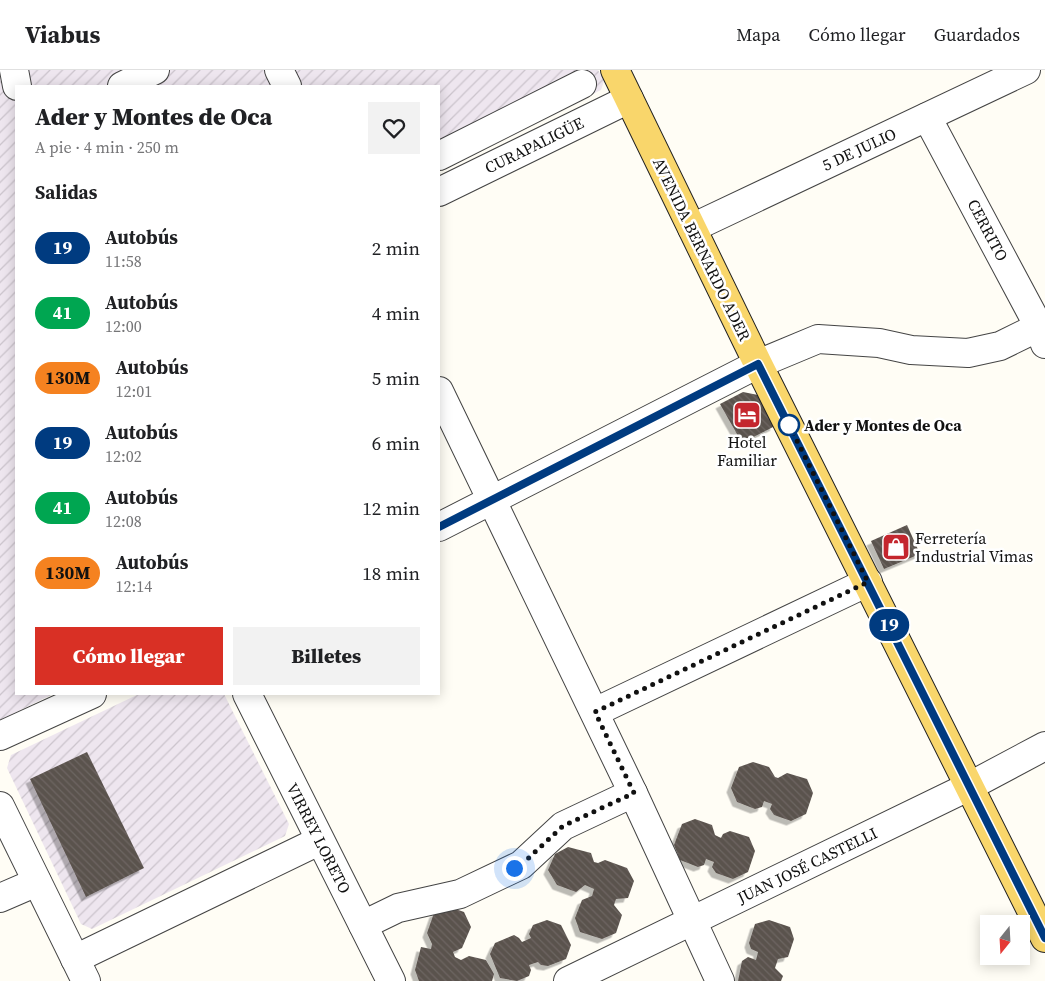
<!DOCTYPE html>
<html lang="es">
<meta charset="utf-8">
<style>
:root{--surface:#fff;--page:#f2f2f2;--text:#202124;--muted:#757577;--line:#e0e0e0;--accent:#d93025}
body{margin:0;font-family:"Source Serif 4",serif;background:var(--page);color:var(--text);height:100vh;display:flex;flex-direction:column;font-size:19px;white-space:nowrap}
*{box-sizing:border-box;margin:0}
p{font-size:16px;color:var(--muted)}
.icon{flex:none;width:28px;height:28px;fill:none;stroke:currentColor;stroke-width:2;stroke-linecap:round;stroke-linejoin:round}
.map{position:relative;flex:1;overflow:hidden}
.panel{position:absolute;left:15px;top:15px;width:425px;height:610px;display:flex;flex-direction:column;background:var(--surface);border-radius:0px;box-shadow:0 2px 12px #0003}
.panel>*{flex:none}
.badge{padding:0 10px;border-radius:16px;font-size:18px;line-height:32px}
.needle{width:32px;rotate:198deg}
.fabs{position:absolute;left:980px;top:845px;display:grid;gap:10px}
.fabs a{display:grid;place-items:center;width:50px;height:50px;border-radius:0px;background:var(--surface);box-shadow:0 2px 12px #0003;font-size:25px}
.you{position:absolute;width:25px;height:25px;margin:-12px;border:4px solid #fff;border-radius:50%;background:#1a73e8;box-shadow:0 0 0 8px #1a73e833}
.map>.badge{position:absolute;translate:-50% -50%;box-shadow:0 0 0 2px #fff}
h2{padding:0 20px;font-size:19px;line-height:45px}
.round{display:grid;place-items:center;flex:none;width:52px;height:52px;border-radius:0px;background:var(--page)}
.head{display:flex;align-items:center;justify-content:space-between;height:85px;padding:0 20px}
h1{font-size:24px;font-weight:800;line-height:38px}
.button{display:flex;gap:10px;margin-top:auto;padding:10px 20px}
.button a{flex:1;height:58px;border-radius:0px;background:var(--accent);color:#fff;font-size:20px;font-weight:800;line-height:58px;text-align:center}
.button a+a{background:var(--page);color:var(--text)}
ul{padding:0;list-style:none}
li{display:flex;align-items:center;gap:15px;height:65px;padding:0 20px}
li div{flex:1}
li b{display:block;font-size:19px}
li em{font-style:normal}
li .badge{min-width:55px;font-weight:700;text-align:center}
header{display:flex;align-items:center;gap:30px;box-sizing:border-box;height:70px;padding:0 25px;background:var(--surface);border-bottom:1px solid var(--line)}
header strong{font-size:24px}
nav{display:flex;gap:28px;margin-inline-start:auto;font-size:18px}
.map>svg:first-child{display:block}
</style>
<header>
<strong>Viabus</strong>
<nav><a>Mapa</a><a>Cómo llegar</a><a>Guardados</a></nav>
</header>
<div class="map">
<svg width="1045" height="911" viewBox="0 0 1045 911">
<defs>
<pattern id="industrial-furrows" width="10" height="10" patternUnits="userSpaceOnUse" patternTransform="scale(1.25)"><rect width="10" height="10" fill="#eee6ef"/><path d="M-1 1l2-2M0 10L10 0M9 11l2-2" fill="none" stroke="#cbc4cc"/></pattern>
<pattern id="building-back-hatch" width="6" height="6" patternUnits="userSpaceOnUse" patternTransform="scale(1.25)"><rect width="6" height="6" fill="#5a524d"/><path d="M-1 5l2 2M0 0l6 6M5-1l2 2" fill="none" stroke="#6d6662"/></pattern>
<filter id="shadow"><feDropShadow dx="-4.5" dy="4.5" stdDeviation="0" flood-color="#0004"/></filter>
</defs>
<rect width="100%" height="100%" fill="#fffdf5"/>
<g fill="url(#industrial-furrows)">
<path d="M0,0H598L604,11L601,20L439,99V16H16V624H53L0,650Z"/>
<path d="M139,624H224L289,754L285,766L92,859L81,854L7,698L11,685Z"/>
</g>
<g fill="url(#building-back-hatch)" filter="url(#shadow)">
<path d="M743,322L758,325L775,356L742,373L720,334Z"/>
<path d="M907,455L920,484L884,499L871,471Z"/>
<path d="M87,682L144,798L86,827L30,709Z"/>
<path d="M753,692L769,697L775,707L778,708L787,703L807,709L813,723L806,744L791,751L774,745L770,739L772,734L764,731L762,737L755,739L737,732L731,718L739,697Z"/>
<path d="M695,749L712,755L715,765L721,768L723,764L730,761L749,767L755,781L748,802L733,809L716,803L712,797L714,792L706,789L704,795L698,797L680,790L674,775L682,754Z"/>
<path d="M568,777L591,783L594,792L598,793L605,790L627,798L634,811L628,828L616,829L614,835L622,845L616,863L602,869L580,862L575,848L582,830L592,826L594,819L585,815L576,822L557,815L548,800L555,784Z"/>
<path d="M447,836L464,842L471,857L462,878L453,882L455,887L461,890L469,886L486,890L494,904L492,911H419L415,900L421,877L431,879L432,874L427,863L434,843Z"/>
<path d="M547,850L561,855L571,875L566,889L548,896L541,895L538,892L529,895L531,900L529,906L517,911L500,908L490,884L495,873L514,865L519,868L522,872L531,868L529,864L533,855Z"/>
<path d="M769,850L790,857L794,869L788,887L778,889L775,898L783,906L781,911H738L742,891L748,887L756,890L758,882L751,879L749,873L755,854Z"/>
</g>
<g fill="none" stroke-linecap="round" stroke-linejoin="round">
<defs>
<g id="minor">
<path d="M14,0L17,16"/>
<path d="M279,0L287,16"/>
<path d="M122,16L155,0"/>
<path d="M927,47L1039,257L1045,274"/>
<path d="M439,86L582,14"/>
<path d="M439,122L629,29"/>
<path d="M692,158L1026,0"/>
<path d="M439,321L633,723L720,911"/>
<path d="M439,457L758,294L818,269L879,273L911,280L968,283L1000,276L1045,254"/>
<path d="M247,624L391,911"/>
<path d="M595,642L868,512"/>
<path d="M0,666L92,624"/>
<path d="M0,736L86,911"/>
<path d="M0,828L37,812"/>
<path d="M363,855L398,838L460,824L521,795L563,756L633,723"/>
<path d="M75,889L319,771"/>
<path d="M568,911L970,716L1045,676"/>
</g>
<path id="major" d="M615,0L758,294L1045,868"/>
</defs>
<use href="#minor" stroke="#444" stroke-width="30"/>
<use href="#major" stroke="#222" stroke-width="30"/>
<use href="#minor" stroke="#fff" stroke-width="28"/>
<use href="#major" stroke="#f9d66b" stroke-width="28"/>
</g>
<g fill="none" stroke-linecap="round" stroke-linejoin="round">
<defs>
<path id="line" d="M439,457L758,294L1045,868"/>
</defs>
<use href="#line" stroke="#fff" stroke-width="11"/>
<use href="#line" stroke="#003b80" stroke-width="8"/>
<path stroke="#111" stroke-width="5" stroke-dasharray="0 9" d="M514,798L521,795L563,756L634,723L595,642L868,512L789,355"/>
</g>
<defs>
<symbol id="hotel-square" viewBox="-11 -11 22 22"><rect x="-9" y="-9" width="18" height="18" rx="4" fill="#c4262e" stroke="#fff"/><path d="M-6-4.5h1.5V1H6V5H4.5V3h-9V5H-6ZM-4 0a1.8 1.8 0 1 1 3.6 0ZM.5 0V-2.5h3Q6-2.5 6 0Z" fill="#fff"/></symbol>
<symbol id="shop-square" viewBox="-11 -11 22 22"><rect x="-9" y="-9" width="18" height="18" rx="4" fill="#c4262e" stroke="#fff"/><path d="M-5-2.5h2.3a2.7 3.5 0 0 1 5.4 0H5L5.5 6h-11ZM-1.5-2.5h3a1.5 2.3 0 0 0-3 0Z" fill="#fff"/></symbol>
</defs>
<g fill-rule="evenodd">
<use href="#hotel-square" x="731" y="329" width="32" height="32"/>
<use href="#shop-square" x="880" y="461" width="32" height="32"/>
</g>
<circle fill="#fff" stroke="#003b80" stroke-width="2.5" cx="789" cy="355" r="10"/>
<g text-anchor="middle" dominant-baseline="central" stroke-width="5" stroke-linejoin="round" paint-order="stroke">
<g font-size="16" fill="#111" stroke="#fff">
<text transform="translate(534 75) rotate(-26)">CURAPALIGÜE</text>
<text transform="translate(859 79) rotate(-25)">5 DE JULIO</text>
<text transform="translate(988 160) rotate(62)">CERRITO</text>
<text transform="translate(702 179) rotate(64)">AVENIDA BERNARDO ADER</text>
<text transform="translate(319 768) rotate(63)">VIRREY LORETO</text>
<text transform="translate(807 795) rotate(-26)">JUAN JOSÉ CASTELLI</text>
</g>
<g font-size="16" font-weight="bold" fill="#111" stroke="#fff" text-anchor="start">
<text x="804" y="355">Ader y Montes de Oca</text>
</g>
<g font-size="16" fill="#111" stroke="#fff">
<text x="747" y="372">Hotel<tspan x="747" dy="18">Familiar</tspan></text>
<text x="915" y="468" text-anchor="start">Ferretería<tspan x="915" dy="18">Industrial Vimas</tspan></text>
</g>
</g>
</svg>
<div class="fabs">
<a><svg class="needle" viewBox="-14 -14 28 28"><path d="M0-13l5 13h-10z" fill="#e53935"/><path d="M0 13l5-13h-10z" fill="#757577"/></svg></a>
</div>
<div class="you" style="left:514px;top:798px"></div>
<b class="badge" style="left:889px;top:555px;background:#003b80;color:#fff">19</b>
<section class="panel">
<div class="head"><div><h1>Ader y Montes de Oca</h1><p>A pie · 4 min · 250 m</p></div><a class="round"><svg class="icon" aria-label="heart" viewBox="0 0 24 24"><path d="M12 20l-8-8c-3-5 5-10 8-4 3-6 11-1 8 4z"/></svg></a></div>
<h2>Salidas</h2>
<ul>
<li><span class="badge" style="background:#003b80;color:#fff">19</span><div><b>Autobús</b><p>11:58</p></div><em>2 min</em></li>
<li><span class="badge" style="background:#00a651;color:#fff">41</span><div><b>Autobús</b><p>12:00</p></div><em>4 min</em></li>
<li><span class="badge" style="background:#f58220;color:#111">130M</span><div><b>Autobús</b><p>12:01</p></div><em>5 min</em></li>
<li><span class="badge" style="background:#003b80;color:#fff">19</span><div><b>Autobús</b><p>12:02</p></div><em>6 min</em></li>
<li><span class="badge" style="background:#00a651;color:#fff">41</span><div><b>Autobús</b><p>12:08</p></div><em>12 min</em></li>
<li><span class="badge" style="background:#f58220;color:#111">130M</span><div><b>Autobús</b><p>12:14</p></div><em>18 min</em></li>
</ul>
<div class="button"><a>Cómo llegar</a><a>Billetes</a></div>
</section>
</div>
